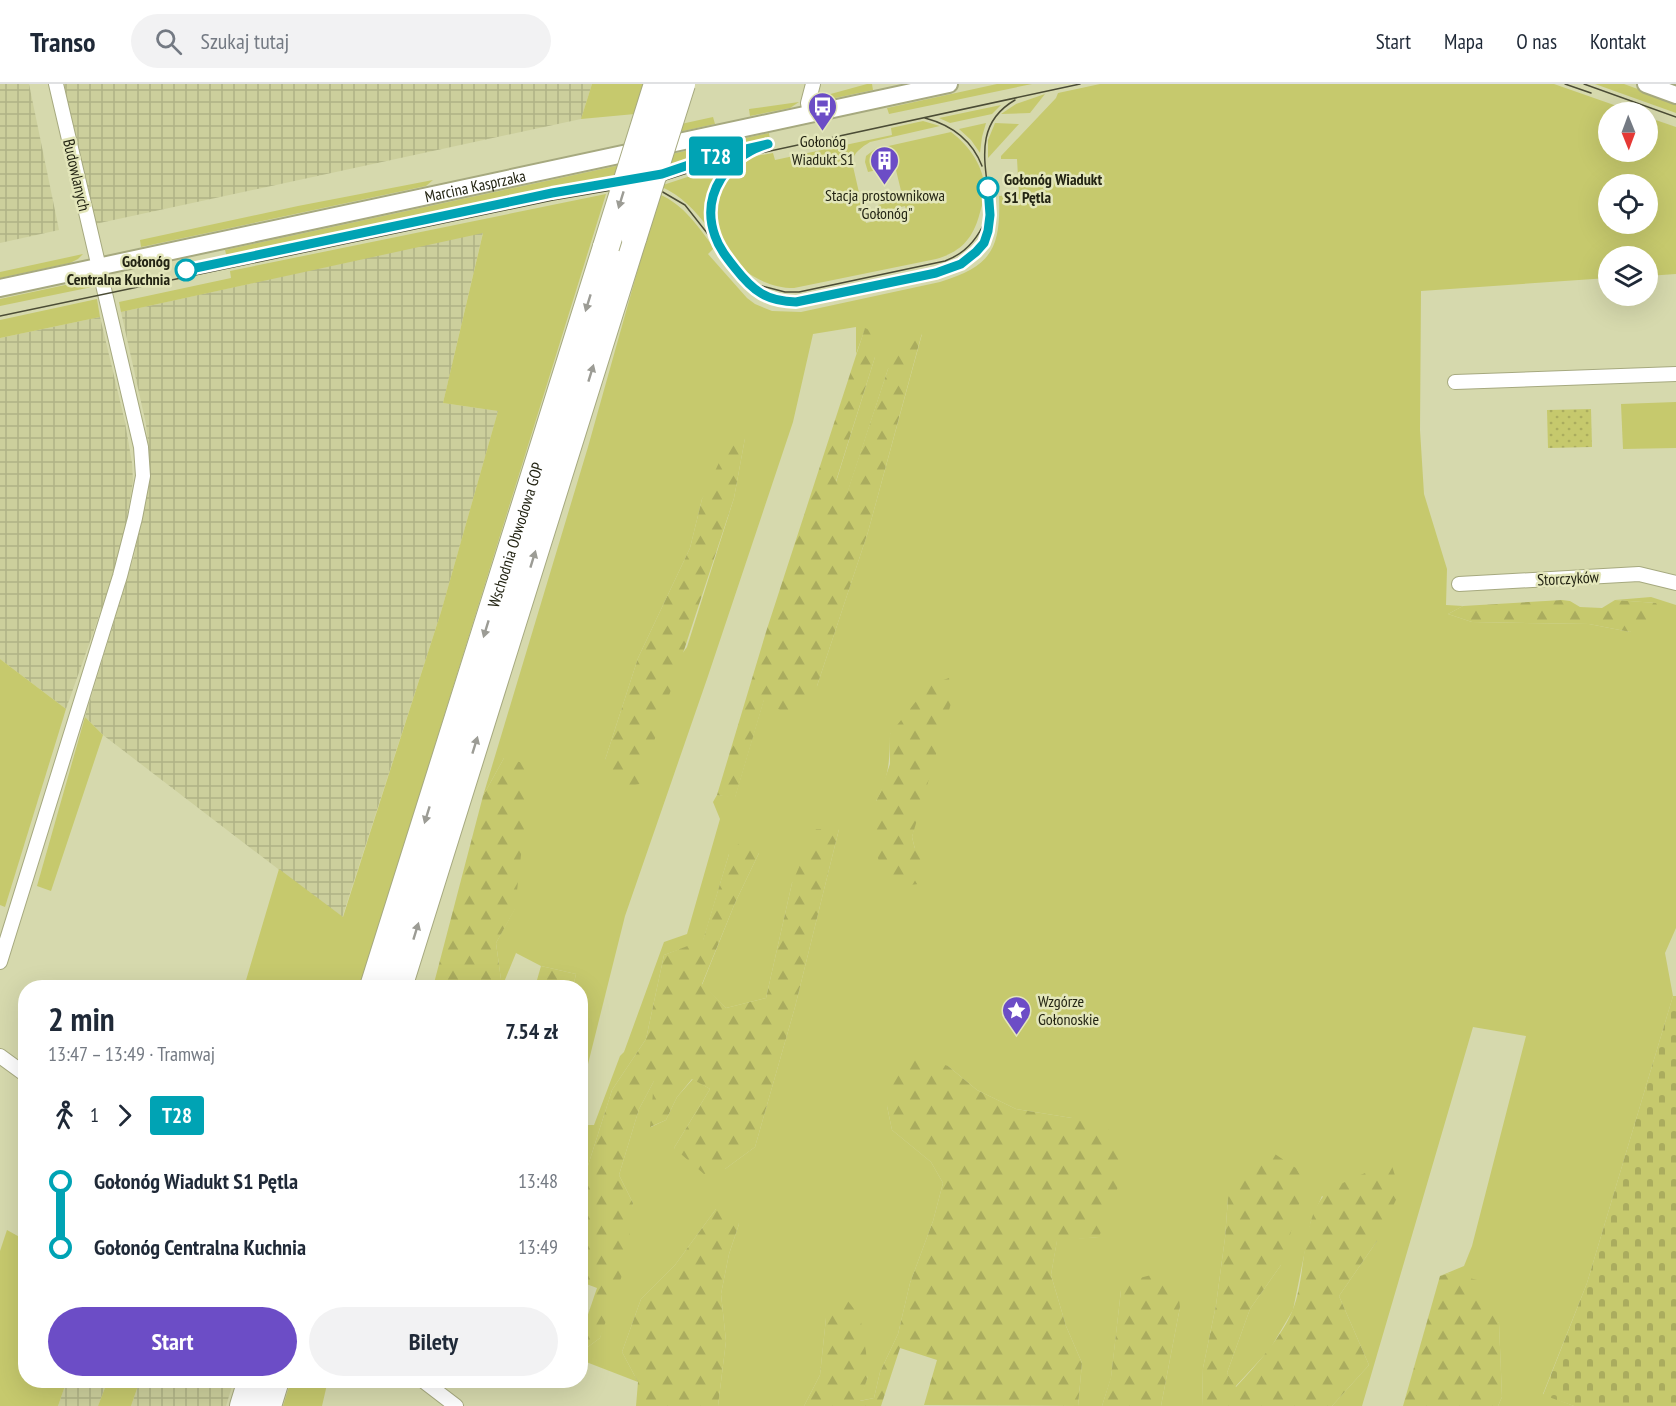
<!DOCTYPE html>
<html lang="pl">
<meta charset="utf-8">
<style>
:root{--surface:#fff;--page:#f2f2f3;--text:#1f2937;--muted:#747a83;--line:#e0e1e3;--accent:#6c4dc6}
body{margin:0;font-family:"PT Sans Narrow",sans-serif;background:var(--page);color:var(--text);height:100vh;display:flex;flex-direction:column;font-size:22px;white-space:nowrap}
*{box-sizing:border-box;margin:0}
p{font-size:20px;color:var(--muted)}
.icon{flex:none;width:33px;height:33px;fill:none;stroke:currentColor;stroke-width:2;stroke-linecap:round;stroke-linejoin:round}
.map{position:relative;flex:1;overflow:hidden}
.details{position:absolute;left:18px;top:896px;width:570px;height:408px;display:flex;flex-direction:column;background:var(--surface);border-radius:24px;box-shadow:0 6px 24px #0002}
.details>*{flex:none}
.badge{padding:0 12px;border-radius:4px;font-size:21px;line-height:39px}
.needle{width:39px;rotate:179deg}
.buttons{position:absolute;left:1598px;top:18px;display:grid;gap:12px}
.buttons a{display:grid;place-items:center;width:60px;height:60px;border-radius:50%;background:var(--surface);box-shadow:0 6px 24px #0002;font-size:30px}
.map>.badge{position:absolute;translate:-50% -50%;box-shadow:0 0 0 3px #fff}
.legs{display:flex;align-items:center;gap:9px;height:66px;padding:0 30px;font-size:20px}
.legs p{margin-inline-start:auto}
.headline{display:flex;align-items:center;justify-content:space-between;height:102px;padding:0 30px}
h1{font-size:33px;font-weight:800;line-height:45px}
.button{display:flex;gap:12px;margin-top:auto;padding:12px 30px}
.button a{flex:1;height:69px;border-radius:36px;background:var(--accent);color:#fff;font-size:24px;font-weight:800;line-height:69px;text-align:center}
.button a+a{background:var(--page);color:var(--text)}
ul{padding:0 30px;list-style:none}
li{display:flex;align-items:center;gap:21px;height:66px;font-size:22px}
li i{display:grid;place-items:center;width:9px;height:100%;margin:0 8px;background:currentColor}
li i::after{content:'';width:15px;height:15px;margin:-8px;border:4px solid;border-radius:50%;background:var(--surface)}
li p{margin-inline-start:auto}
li:first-child i{background:linear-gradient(#0000 50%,currentColor 0)}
li:last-child i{background:linear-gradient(currentColor 50%,#0000 0)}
header{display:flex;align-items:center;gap:36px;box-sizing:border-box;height:84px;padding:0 30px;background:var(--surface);border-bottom:2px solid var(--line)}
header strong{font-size:28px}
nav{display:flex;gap:33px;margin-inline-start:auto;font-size:21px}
.search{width:420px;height:54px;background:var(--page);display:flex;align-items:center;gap:15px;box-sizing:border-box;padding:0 21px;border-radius:33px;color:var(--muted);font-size:22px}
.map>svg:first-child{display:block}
</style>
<header>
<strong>Transo</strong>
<div class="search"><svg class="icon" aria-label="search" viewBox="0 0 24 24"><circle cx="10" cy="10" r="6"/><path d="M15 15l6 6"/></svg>Szukaj tutaj</div>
<nav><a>Start</a><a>Mapa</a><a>O nas</a><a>Kontakt</a></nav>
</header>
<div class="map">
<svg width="1676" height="1322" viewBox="0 0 1676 1322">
<defs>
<pattern id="industrial-grid" width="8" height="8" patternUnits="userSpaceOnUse" patternTransform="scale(1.5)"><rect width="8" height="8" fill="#cccf9c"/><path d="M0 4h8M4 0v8" fill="none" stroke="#afb286"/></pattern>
<pattern id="forest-firs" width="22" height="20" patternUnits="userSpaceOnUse" patternTransform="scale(1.5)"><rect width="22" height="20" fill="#c6c96d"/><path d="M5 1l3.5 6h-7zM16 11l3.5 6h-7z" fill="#aaac5e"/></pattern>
<pattern id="cemetery-stones" width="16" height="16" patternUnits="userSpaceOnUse" patternTransform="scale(1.5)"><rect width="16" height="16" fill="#c6c96d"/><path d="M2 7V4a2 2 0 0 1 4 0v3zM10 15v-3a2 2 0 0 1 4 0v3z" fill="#aaac5e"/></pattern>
<pattern id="park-dots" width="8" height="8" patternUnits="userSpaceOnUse" patternTransform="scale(1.5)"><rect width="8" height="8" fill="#c6c96d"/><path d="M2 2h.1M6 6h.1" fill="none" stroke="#aaac5e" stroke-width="1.8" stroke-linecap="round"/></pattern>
</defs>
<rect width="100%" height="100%" fill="#d6d9ad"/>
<g fill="url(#industrial-grid)">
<path d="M0,0H29L59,146L0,159Z"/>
<path d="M64,0H592L581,35L95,140Z"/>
<path d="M483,148L443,319L498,327L441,528L342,834L103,651L85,633L134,472L147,407L149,369L146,340L121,228Z"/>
<path d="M100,233L125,338L132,379L133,397L124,454L115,487L66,625L0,575V254Z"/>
<path d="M67,1296H108L98,1322H58Z"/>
<path d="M140,1296H234L226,1322H131Z"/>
</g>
<g fill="#c6c96d" fill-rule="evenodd">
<path d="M592,0H644L635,30L581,35Z"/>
<path d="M867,0H872L873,6L821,17L816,14Z"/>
<path d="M997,0H1032L889,30L887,24Z"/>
<path d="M1100,0H1554L1634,28H1608V68H1647V33L1676,43V190L1647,192V172H1608V194L1421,207L1420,346L1424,410L1447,485L1446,521L1463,522L1448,530L1472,538L1589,540L1630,548L1656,519L1615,516L1651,513L1676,521V844L1665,869L1673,912L1587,1199L1543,1310L1574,1322H1498L1502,1313L1499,1239L1450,1189L1440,1192L1464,1182L1472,1162L1526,952L1473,943L1362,1322H1332L1369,1281L1339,1212L1377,1157L1322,1112L1311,1137L1293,1226L1270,1265L1235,1303L1227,1289L1250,1225L1281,1181L1228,1114L1225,1154L1216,1221L1203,1284L1202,1322H1161L1180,1223L1121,1206L1111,1294L1102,1322H1078L1082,1279L1066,1242L1051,1191L1057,1156L1099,1153L1072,1034L1016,1025L977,1006L948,982L887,1022L892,1046L931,1078L943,1099L933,1137L910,1199L898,1250L880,1288L874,1314L859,1317L868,1292L826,1234L820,1291L804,1322H718L726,1257L721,1210L729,1170L739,1140L716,1125L675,1181L641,1215L622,1268L638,1298L581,1276V1268L600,1254L633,1119L619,1091L639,1025L655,995L651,1043L666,1036L677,1013L693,995L710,1005L674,1064L725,1085L755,1063L795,923L839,745L792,799L766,914L726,924L702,901L735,819L759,769L729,770L703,857L664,871L646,955L612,1006L585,1091L581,1095V1041H594L620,972L624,968L664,858L687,850L720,735L713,718L717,711L735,713L764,615L817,602L868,448L922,250L888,285L847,410L836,398L875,273L865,245L856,270V243L813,250L793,338L707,595L625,832L581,1008L580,903H573L576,890L541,882L516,869L502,903L496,859L515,824L504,674L483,712L588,363L659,110C684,121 698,142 714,164L708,170L747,214L755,220L772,227L801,228L940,198C992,182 1001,164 999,112L1019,110L1017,75H1001V72L1056,14L1058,9ZM1608,100H1647V140H1608ZM745,354L734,414L687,563L605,676L638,574L690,464L702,415ZM890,649L919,723L912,753L915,765L876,717C889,695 890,674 890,649Z"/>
<path d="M1595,0H1624L1676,19V29Z"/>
<path d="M1045,10L1030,29L1001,30L1016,20Z"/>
<path d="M799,18L790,24L750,32L749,25Z"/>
<path d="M1001,21L992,30L950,39L939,34Z"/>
<path d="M713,33L715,40L674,49L672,42Z"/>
<path d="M923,37L940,42L870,58C862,63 854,68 852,78L866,139L907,130L905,122L884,127L878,124V121L903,115L895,82L868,88L865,78L866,72L875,65L951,48C970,62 986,85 985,111C984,115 981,125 979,132C972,156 960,168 936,175L794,204C742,204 693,147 724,96C728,89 734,79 742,76C751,72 763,71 773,69L775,76L892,51L891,44Z"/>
<path d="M986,39L982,53L980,69L971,56L959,45Z"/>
<path d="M995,39L1019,40L988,74V56Z"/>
<path d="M769,49L770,56L711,69L667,85L520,111L227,174L225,166Z"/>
<path d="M727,80C711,98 706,121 709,145C695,126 682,112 660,102Z"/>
<path d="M433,96L426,102L146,162L141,163L140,156L298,122Z"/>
<path d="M606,110L360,903H244L279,785L343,833L441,528L498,327L443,319L483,149L121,228L119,218L231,194L230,187Z"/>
<path d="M83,170L78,175L70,179L0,194V188Z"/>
<path d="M84,197L90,199L92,203L0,222V215Z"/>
<path d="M97,215L100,233L0,254V236Z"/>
<path d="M1676,318V364L1623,365L1621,320Z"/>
<path d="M0,575L66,625L5,823L0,821Z"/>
<path d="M85,633L103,651L51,807L37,802Z"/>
<path d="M7,1146L25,1156L26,1296H67L58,1322H0V1167Z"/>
<path d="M108,1296H140L131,1322H98Z"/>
<path d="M291,1296H328L322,1322H283Z"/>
</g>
<g fill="url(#forest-firs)">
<path d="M865,244L876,249L875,273L836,397L847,409L888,285L909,244L922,249L868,448L817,602L807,622L788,631L764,616L735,714L717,711L766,548Z"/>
<path d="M745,354L734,414L640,700L630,702L611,692L605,676L638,574L690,464L702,415L730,355Z"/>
<path d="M1562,516L1570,517L1580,523L1602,524L1615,516L1656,519L1662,529L1630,548L1589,540L1472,538L1448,530L1463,522Z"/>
<path d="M949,594L952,616L912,753L915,765L931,781L919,800L899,802L879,777L869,751L876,717L880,709L890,680V650L929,601Z"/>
<path d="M504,674L531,681L515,825L496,859L502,903H433L483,712Z"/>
<path d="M816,745H839L795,923L755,1063L725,1085L704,1090L674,1064L710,1005L692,995L677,1013L666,1036L650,1043L654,997L639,1025L619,1091L633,1119L627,1177L600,1254L581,1268V1251L597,1204L581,1198L580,1133L584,1122L581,1121V1095L585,1091L612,1006L646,955L664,871L703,856L729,770L747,751L759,769L735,819L702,900L726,924L766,914L792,799Z"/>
<path d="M541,882L576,890L573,903H535Z"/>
<path d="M917,972L948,982L977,1006L1016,1025L1072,1034L1112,1047L1129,1074L1099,1153L1057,1157L1051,1191L1066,1242L1082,1279L1078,1322L924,1321L937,1276L900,1264L881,1322H804L820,1291L826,1234L847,1216L860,1232L866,1268L868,1292L860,1317L874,1314L880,1288L898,1250L910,1199L933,1137L943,1099L931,1078L892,1046L887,1022L893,995Z"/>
<path d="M1269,1066L1296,1084L1305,1100L1281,1181L1250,1225L1227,1289L1236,1303C1255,1282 1283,1252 1293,1225C1306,1193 1301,1142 1322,1114C1330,1101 1376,1085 1391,1079L1400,1107L1377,1157L1339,1212L1369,1281L1332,1322H1202L1203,1284L1216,1221L1225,1154L1228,1114L1243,1081Z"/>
<path d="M728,1122L739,1140L729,1170L721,1210L726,1257L718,1322H636L638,1298L622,1268L641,1215L675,1181L716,1125Z"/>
<path d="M1450,1189L1477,1196L1499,1239L1502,1313L1498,1322H1403L1440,1192Z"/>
<path d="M1155,1190L1177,1200L1180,1223L1161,1322H1102L1111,1293L1121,1206L1132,1196Z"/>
</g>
<path fill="url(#cemetery-stones)" d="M1673,912H1676V1322H1574L1543,1311L1587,1199Z"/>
<path fill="url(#park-dots)" d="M1591,325L1592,363L1548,364L1547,326Z"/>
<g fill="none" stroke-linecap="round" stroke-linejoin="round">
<defs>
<g id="minor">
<path d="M810,30L808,19L813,0"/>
<path d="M1455,298L1676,290"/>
<path d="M1459,500L1639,490L1676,499"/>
<path d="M0,878L120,492L135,434L143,392L141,363L56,0"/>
<path d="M0,972L26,991"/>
<path d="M422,1296L456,1322"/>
</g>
<g id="tertiary">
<path d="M1646,0L1676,11"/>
<path id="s1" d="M0,204L949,0"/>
</g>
<g id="motorway">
<path id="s2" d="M373,903L606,163"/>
<path d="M399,903L634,152"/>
<path d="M243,1322L251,1296"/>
<path d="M268,1322L276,1296"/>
</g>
</defs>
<use href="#minor" stroke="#a6a97f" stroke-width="16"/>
<use href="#tertiary" stroke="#a6a97f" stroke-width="20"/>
<use href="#motorway" stroke="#a6a97f" stroke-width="28"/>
<use href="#minor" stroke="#fff" stroke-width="14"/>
<use href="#tertiary" stroke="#fff" stroke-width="16"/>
<use href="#motorway" stroke="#fff" stroke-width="26"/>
<g stroke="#4b4c35" stroke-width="1.5">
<path d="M1565,0L1591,9"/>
<path d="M1584,0L1676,33"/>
<path d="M925,34C951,41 972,56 982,82"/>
<path d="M643,104L661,107L685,121L748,201C764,215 784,219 805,217L936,189C1048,160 937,61 1015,16"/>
<path d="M716,155C705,125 714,94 739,74"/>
<path d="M758,201L785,208H799L945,177C964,170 977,156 985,137"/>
<path d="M0,232L553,116L659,98L728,76L1080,0"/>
</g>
<defs>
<g id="motorway-bridge">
<path d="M634,152L682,0"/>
<path d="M606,163L657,0"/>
</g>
</defs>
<use href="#motorway-bridge" stroke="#a6a97f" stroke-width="28" stroke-linecap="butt"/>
<use href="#motorway-bridge" stroke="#fff" stroke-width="26"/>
</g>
<defs><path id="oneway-solid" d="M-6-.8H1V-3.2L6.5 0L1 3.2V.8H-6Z" transform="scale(1.5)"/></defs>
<g fill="#9c9c95">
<use href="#oneway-solid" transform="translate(621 116) rotate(107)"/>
<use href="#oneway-solid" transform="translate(588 219) rotate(107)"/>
<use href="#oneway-solid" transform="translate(591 289) rotate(-73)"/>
<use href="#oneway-solid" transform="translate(533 475) rotate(-73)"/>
<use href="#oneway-solid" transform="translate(486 545) rotate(107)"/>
<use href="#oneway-solid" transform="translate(475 661) rotate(-73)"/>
<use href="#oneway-solid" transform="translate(427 731) rotate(107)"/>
<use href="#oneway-solid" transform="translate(416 847) rotate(-73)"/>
</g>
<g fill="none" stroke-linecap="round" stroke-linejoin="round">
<defs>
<path id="line-1" d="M186,186L552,109L662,90L715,72L768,60C728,72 700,110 715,152C719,164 727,174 735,184C753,207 766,217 796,218L936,189L961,180L976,168L984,159L988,147L990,131L988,104"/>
</defs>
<use href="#line-1" stroke="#fff" stroke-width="14"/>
<use href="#line-1" stroke="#00a3b4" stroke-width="9"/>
</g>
<defs>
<symbol id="bus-pin" viewBox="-11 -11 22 30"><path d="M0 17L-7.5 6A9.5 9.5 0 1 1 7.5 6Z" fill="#6c4dc6" stroke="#e3e6ba"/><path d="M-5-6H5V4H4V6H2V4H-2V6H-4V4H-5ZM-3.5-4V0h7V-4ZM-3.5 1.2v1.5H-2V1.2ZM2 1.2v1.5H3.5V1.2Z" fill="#fff"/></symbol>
<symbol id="building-pin" viewBox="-11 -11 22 30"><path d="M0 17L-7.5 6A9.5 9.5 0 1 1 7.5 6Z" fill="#6c4dc6" stroke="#e3e6ba"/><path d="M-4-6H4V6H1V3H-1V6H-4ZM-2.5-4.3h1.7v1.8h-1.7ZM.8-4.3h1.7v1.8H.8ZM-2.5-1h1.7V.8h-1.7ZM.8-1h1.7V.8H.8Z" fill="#fff"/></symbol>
<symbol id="sight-pin" viewBox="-11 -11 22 30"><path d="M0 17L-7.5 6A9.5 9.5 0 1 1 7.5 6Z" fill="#6c4dc6" stroke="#e3e6ba"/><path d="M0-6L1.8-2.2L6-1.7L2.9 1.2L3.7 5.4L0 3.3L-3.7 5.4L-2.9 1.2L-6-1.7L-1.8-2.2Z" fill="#fff"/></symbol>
</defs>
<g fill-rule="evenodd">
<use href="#bus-pin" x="806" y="6" width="33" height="45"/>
<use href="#building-pin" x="868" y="60" width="33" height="45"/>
<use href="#sight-pin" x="1000" y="910" width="33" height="45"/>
</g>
<g fill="#fff" stroke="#00a3b4" stroke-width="3">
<circle cx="988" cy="104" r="10"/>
<circle cx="186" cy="186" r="10"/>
</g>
<g text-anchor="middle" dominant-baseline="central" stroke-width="5" stroke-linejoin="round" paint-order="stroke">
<g font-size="16" fill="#232413" stroke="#e3e6ba">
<text x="823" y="57">Gołonóg<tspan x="823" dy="18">Wiadukt S1</tspan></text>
<text x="885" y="111">Stacja prostownikowa<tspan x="885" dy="18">"Gołonóg"</tspan></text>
<text x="1038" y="917" text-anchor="start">Wzgórze<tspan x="1038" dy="18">Gołonoskie</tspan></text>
</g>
<g font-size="16" fill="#232413" stroke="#e3e6ba">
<text transform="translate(77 91) rotate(77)">Budowlanych</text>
<text stroke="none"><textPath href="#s1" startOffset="486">Marcina Kasprzaka</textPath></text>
<text stroke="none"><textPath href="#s2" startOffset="474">Wschodnia Obwodowa GOP</textPath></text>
<text transform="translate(1568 494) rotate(-3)">Storczyków</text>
</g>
<g font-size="16" font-weight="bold" fill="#232413" stroke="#e3e6ba" text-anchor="start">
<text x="1004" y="95">Gołonóg Wiadukt<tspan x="1004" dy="18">S1 Pętla</tspan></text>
<text x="170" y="177" text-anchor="end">Gołonóg<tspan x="170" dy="18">Centralna Kuchnia</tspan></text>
</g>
</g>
</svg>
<div class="buttons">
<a><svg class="needle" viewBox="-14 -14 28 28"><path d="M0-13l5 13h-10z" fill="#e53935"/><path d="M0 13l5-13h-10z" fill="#747a83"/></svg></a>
<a><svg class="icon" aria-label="locate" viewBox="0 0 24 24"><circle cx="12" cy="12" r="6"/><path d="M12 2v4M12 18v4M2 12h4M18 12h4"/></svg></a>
<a><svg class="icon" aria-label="layers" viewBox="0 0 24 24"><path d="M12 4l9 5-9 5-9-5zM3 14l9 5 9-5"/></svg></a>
</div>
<b class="badge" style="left:716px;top:72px;background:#00a3b4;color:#fff">T28</b>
<section class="details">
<div class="headline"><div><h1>2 min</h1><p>13:47 – 13:49 · Tramwaj</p></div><b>7.54 zł</b></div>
<div class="legs"><svg class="icon" aria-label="walk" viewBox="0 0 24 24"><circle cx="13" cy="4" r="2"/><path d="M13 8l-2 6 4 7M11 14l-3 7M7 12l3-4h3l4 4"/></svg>1<svg class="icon" aria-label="forward" viewBox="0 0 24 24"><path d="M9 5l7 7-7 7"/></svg><b class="badge" style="background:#00a3b4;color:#fff">T28</b></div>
<ul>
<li><i style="color:#00a3b4"></i><b>Gołonóg Wiadukt S1 Pętla</b><p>13:48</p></li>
<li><i style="color:#00a3b4"></i><b>Gołonóg Centralna Kuchnia</b><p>13:49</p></li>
</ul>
<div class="button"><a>Start</a><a>Bilety</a></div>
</section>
</div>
